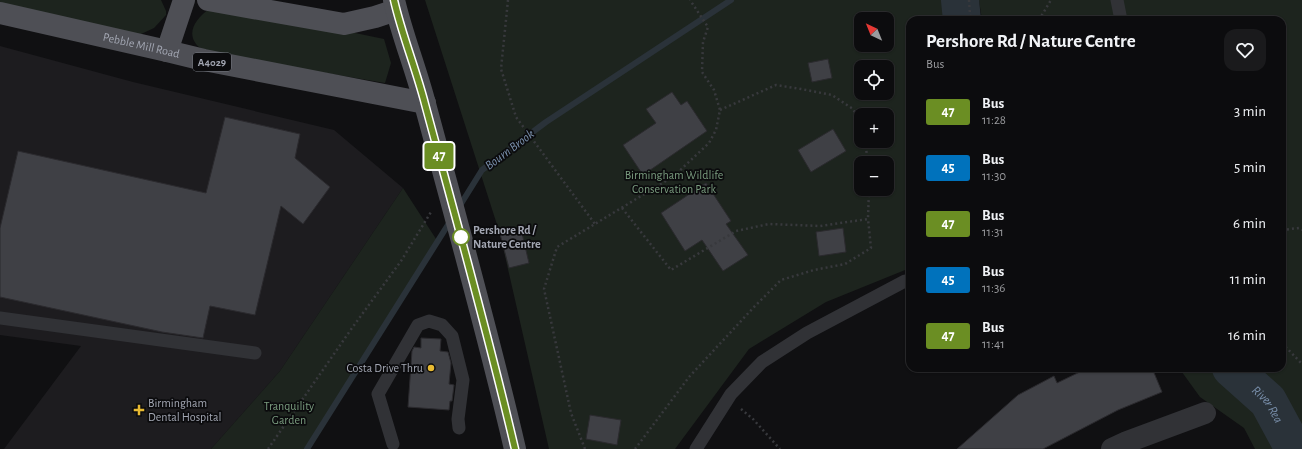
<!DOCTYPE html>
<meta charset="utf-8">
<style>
:root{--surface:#0c0c0e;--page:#1a1a1c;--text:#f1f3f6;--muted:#9a9b9e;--line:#2c2c2e}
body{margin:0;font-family:"Alegreya Sans",sans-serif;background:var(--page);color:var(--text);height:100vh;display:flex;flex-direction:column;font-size:15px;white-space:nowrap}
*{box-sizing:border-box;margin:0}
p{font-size:13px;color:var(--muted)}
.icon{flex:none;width:22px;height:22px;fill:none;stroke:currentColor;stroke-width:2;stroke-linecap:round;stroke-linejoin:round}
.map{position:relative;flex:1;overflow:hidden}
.panel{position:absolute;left:906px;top:16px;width:380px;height:356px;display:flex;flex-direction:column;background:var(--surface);border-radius:12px;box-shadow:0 1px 3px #0004,0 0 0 1px var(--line)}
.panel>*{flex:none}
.badge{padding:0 8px;border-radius:3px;font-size:14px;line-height:26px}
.needle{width:26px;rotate:317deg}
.buttons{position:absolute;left:854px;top:12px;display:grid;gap:8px}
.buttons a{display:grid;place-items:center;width:40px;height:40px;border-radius:8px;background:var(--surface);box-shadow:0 1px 3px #0004,0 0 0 1px var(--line);font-size:20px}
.map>.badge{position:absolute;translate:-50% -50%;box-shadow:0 0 0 2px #fff}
.round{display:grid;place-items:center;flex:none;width:42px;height:42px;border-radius:12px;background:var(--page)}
.head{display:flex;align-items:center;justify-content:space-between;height:68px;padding:0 20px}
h1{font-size:19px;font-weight:600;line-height:30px}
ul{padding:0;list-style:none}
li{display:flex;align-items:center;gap:12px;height:56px;padding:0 20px}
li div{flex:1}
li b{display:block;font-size:15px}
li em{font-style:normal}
li .badge{min-width:44px;font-weight:700;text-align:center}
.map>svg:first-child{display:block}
</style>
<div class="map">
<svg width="1302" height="449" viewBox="0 0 1302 449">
<rect width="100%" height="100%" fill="#101012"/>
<path fill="#1d1c1f" d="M0,46L133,82L334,130L403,188L280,371L211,449H4L81,346L0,335Z"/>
<g fill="#1d241e" fill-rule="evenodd">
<path d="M0,0H161L166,11V15L154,28L139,35L0,4Z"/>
<path d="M425,0H949L950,20H910V268L826,302L749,349L675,449H549L500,234ZM861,19H887V45H861ZM861,67H887V93H861ZM861,115H887V141H861ZM861,163H887V189H861Z"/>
<path d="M979,0H1302V449H1255L1244,428L1200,397L1179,368H1282V20H982Z"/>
<path d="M208,10L355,33L384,39L391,63L385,83L209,53C205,50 199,48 196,44C186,31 198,17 208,10Z"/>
<path d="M403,188L438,242L307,449H211L280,371Z"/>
</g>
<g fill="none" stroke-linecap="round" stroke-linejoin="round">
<g stroke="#2a3239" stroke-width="6">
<path d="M459,207L482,170L546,122L731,0"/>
<path d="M307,449L451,220"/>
</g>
<g stroke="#2a3239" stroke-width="38">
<path d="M960,0L962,20"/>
<path id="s1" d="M1231,368L1268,401L1294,449"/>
</g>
</g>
<g fill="#3f4045" stroke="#2b2a2e">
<path d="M828,59L832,78L812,82L808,63Z"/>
<path d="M672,92L681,105L687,101L707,131L643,175L623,145L656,123L646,109Z"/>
<path d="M225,117L300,134L295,158L330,187L303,224L281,206L255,315L210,306L203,338L162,332L0,297V228L18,151L206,193Z"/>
<path d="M833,129L846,151L811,172L798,150Z"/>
<path d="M706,183L731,221L726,224L748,255L723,271L702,240L685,251L661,213Z"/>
<path d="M843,228L846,252L819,256L816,232Z"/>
<path d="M521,229L529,263L509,268L500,234Z"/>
<path d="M421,338L441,339L440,351L448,352L451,363L449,384L454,385L452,401H450L449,410L408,407L412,351L414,347L421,348Z"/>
<path d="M1088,368H1152L1162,392L1118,410L1043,449H957L1018,395L1054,376L1057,383Z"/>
<path d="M590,415L621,420L617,445L586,439Z"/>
</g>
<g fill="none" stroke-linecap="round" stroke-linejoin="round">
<g stroke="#38393d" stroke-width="2.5" stroke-dasharray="2 3" stroke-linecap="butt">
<path d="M508,0L501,69L516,117L595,224"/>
<path d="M969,0L970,15L973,20"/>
<path d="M1039,20L1051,0"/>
<path d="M720,110L776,85L801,89L832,95L853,109L861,123"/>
<path d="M865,141L868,163"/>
<path d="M622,208L671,270L736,231L769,224L820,226L868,219L869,189"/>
<path d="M1282,230L1299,228L1302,230"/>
<path d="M1282,343L1302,364"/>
<path d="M741,409L753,419L780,449"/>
<path d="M268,449L352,328L401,261L431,212"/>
<path d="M585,449L571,413L544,289L557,247L674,176L709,143L716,130L720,110L714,90L702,72L703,42L708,27L690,0"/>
<path d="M635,449L689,377L754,307L781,280L814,270L845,264L871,248L868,219"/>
</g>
<g stroke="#313236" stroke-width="13">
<path d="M1117,0L1121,20"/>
<path d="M0,318L255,353"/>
<path d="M393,444L378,394L418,325L429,321L442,325L452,336L463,380L458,419L459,428"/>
<path d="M696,449L731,394L762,362L807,333L905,281L910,280"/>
</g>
<path stroke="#313236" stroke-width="22" d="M1112,449L1127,442L1205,413"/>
<g stroke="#4e4f55" stroke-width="22">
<path d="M208,0L344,24L375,17L396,10"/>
<path d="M394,0C402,35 416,69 425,104C456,219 488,333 515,449"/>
<path id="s2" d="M0,13L167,51L204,60L425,103"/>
<path d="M167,51L184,0"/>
</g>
</g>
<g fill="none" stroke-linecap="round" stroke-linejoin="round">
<defs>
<path id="line" d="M394,0C402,35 416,69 425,104C456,219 488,333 515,449"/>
</defs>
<use href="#line" stroke="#fff" stroke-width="9"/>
<use href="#line" stroke="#6b8e23" stroke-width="6"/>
</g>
<circle fill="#fff" stroke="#6b8e23" stroke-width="2" cx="461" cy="237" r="8"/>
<g fill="#e8ba32" stroke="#0b0b0d" stroke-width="1.5">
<circle cx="431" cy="368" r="4"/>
<path d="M137 404h4v4h4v4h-4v4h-4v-4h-4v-4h4z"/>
</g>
<g text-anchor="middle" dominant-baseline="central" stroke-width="3.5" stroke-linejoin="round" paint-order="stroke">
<rect fill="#0b0b0d" stroke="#757880" stroke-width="1" x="193" y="53" width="38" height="18" rx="3"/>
<g font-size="11" font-weight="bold" fill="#a2a6b2">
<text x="212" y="62">A4029</text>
</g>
<g font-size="12" fill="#a2a6b2" stroke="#0b0b0d">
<text stroke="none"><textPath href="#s2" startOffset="145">Pebble Mill Road</textPath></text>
</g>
<g font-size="12" fill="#7a9c7f" stroke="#0b0b0d">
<text x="674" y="175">Birmingham Wildlife<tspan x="674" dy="14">Conservation Park</tspan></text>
<text x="289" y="406">Tranquility<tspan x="289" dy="14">Garden</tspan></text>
</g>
<g font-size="12" font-weight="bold" fill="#a2a6b2" stroke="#0b0b0d" text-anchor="start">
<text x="473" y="230">Pershore Rd /<tspan x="473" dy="14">Nature Centre</tspan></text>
</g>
<g font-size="12" fill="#a2a6b2" stroke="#0b0b0d" text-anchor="end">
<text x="423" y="368">Costa Drive Thru</text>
<text x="148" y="403" text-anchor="start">Birmingham<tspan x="148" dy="14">Dental Hospital</tspan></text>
</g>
<g font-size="13" font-style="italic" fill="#7a90ac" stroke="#0b0b0d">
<text transform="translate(510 150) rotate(-37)">Bourn Brook</text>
<text stroke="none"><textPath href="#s1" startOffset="52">River Rea</textPath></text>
</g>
</g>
</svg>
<div class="buttons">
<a><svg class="needle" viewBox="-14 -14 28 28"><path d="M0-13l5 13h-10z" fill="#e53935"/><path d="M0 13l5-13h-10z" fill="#9a9b9e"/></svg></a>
<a><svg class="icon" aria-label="locate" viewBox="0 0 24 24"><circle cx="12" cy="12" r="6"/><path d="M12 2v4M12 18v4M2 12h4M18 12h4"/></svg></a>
<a>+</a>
<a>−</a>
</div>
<b class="badge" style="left:439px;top:156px;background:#6b8e23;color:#fff">47</b>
<section class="panel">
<div class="head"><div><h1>Pershore Rd / Nature Centre</h1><p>Bus</p></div><a class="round"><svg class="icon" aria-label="heart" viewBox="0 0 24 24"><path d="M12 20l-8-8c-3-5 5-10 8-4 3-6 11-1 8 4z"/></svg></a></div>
<ul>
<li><span class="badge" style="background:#6b8e23;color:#fff">47</span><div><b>Bus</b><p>11:28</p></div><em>3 min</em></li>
<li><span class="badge" style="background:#0072bc;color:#fff">45</span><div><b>Bus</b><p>11:30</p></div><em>5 min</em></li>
<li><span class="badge" style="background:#6b8e23;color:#fff">47</span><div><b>Bus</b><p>11:31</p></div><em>6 min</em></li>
<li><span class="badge" style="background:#0072bc;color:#fff">45</span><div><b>Bus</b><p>11:36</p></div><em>11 min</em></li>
<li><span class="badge" style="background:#6b8e23;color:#fff">47</span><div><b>Bus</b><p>11:41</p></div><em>16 min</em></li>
</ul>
</section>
</div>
